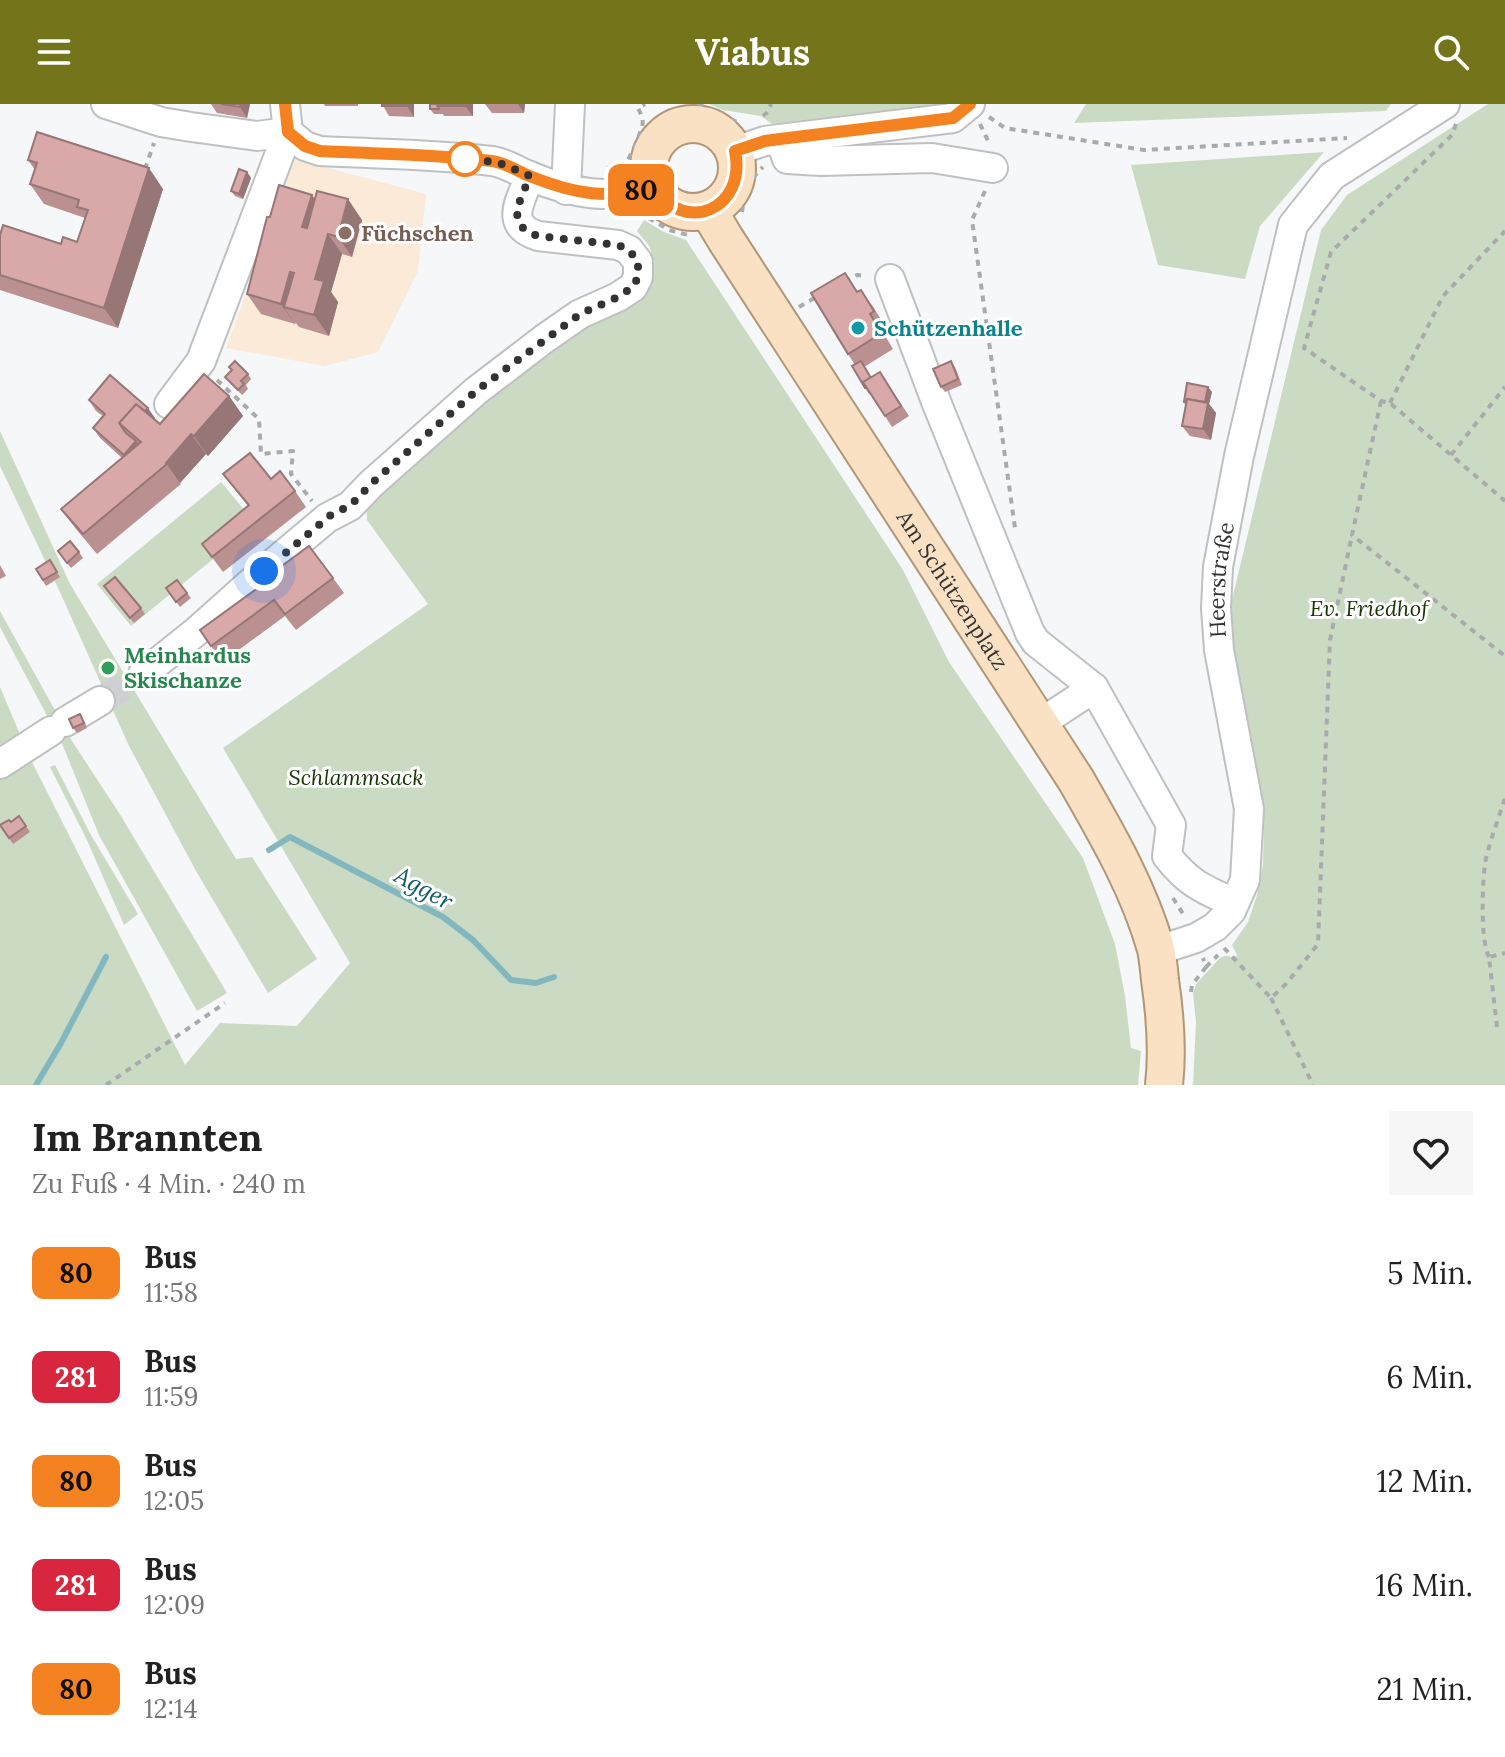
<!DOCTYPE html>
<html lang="de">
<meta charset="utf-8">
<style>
:root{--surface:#fff;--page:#f6f6f6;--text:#222;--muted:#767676;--accent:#74741a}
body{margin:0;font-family:Lora,serif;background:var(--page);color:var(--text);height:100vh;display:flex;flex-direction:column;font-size:30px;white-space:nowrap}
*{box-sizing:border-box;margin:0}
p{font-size:26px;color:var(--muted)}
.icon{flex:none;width:44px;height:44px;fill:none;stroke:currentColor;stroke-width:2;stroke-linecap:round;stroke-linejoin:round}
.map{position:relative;height:981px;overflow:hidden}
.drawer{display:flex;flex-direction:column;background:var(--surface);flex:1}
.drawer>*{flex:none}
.badge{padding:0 16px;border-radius:12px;font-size:28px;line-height:52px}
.you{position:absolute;width:40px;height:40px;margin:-20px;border:6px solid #fff;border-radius:50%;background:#1a73e8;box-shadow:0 0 0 12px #1a73e833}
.map>.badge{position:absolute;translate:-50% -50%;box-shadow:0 0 0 4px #fff}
.round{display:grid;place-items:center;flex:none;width:84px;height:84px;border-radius:0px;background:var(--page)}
.overview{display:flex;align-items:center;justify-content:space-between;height:136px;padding:0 32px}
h1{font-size:38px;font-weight:800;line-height:60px}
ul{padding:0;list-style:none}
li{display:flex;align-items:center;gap:24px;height:104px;padding:0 32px}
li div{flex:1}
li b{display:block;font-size:30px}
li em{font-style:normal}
li .badge{min-width:88px;font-weight:700;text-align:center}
header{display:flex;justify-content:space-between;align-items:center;height:104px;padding:0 32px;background:var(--accent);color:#fff;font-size:36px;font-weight:800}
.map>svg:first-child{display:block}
</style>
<header><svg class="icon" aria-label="menu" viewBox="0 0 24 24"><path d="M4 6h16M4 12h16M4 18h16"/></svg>Viabus<svg class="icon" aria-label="search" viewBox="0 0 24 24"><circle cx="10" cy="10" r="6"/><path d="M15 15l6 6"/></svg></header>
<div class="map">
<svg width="1505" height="981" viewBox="0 0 1505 981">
<rect width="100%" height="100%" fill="#f5f7f8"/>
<path fill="#faead7" d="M295,55L426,90L418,167L378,248L325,262L226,244Z"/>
<g fill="#cbdbc3">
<path d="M709,0H949L904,10L772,20L761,12L723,6Z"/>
<path d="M1086,0H1391L1386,7L1074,19Z"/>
<path d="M1488,0H1505V981H1193L1196,918L1193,889L1196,880L1220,854C1226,851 1228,851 1233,855L1237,851L1232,841L1248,818L1257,791L1263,761L1264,718L1254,652L1233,592L1230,504L1321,126L1347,91Z"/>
<path d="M1324,48L1260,122L1245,175L1158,161L1131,61Z"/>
<path d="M644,116L664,128L686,136L903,466L949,558L1083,754L1115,840L1125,892L1131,944L1141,947L1138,981H0V583L30,654L185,961L220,919L297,922L350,859L223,644L428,500L367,416L366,393L563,233L599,213L635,200L647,185L654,165L650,143L637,127Z"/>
<path d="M0,327L70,480L236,755L252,753L317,855L268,889L196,767L129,642L59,486L0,362Z"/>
<path d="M221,378L256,420L131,522L97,480Z"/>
<path d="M0,507L72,637L121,712L227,889L197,907L99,731L63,642L0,523Z"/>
<path d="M55,661L91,731L138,810L124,821L86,734L50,663Z"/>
</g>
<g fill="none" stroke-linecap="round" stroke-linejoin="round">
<g stroke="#83b7c0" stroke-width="6">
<path d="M269,746L290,733L443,813L473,836L511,876L536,879L554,873"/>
<path d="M36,981L61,939L106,853"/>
</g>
<path stroke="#ced0d1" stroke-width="28" stroke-dasharray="28 14" stroke-linecap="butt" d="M100,597L143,570"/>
<defs>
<g id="minor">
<path d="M106,0L161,18L191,23L257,32L288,28"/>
<path d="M285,0L288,28L305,42L320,47C377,50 435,50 492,57C506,59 519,68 532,73C574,90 608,96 653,83"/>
<path d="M780,35L787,55L821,57L932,54L993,64"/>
<path d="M735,47L765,37L780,35L953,14L970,0"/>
<path d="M566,86L570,0"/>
<path d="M890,175L937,300L1030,529L1036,538L1094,584L1171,721L1167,752C1189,780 1203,785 1234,799"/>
<path d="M169,300L201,257L288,28"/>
<path d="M143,570L197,527L264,467L327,414L350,402L371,380L476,287L544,235L580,210L618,193L633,183L638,173V158L629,146L618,141L538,132C503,121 521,96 530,72"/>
<path d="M65,618L100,597"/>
<path d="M1039,620L1094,584"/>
<path d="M0,660L51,627"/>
<path id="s1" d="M1156,847L1196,834L1215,823L1231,807L1245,776L1249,705L1219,546L1216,504L1218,463L1239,352L1293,121L1332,72L1445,0"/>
</g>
<g id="major">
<circle cx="693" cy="64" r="44"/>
<path id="s2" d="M708,106L726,136L1076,676C1107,730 1139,785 1156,845C1158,855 1159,865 1160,876C1165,910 1168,946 1164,981"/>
</g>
</defs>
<use href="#minor" stroke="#bec0c1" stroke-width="32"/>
<use href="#major" stroke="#b19778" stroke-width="40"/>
<g stroke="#a9aaab" stroke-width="4" stroke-dasharray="6 6" stroke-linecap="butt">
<path d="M698,0L739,19"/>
<path d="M763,12L768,8L771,0"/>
<path d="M989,13L1005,24L1144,46L1347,34"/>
<path d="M980,20L990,41"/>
<path d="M1456,20L1452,31L1331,148L1304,244L1381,297L1390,299L1505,397"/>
<path d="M607,64C613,63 620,63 625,59C630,56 640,29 642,23C644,16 641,10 638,4L645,0"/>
<path d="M145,65L154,39"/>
<path d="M985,87L972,116L1015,424"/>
<path d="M742,108C744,91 750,74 763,63"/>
<path d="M637,112L647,113L669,126L692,132"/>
<path d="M845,178L857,171L866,172"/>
<path d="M799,203L816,193"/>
<path d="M217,276L259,315L261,350L293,347L291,370L312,397"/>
<path d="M1381,297L1352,431L1505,552"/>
<path d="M1390,299L1443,192L1505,127"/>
<path d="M1451,351L1505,283"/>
<path d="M1173,794L1185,813"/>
<path d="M1224,844L1271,894L1287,879L1318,840L1330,536L1352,431"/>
<path d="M1489,853C1480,837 1482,774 1486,754C1491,734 1499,713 1505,694"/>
<path d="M1206,863L1218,851"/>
<path d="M1191,888L1192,881L1206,863L1203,854"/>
<path d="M1271,894L1313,981"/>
<path d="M1497,923L1489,853L1505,849"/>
<path d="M106,981L225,899"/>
</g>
<use href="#minor" stroke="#fff" stroke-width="28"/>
<use href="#major" stroke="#fae1c4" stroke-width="36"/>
</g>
<g fill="#ba9190">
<path d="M211,0H250L247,14L217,9Z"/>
<path d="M324,0H358V2H325Z"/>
<path d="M382,0H414V13L389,12Z"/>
<path d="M430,0H473V12H444L443,10H434L430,5Z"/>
<path d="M485,0H525L524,9H492Z"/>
<path d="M28,56L163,85L118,224L0,186V131L61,140L77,138L85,114L44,100L30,80L35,66Z"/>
<path d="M247,68L251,74L243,95L235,92L231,87Z"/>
<path d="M315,96L362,116L352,153L342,150L331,188L338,198L329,232L299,223L296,219L295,220L261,210L247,190L270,113Z"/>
<path d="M858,188L872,201L885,222L881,225L893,245L864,263L871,273L880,268L909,312L892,323L870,289L869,290L865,284L855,261L848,250Z"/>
<path d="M951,257L955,263L962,281L945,288L941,283Z"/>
<path d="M248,270L251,275L246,281L248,285L242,291L225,273Z"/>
<path d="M1212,288L1209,300L1216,309L1211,336L1190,332L1182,322L1186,301L1184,298Z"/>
<path d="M229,292L243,312L208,352L206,350L180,379L181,380L97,450L76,425L61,405L122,354L100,334L93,324L103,312L96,307L89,296L155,314L154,315L160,320Z"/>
<path d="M223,370L271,375L295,387L306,403L223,468L202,440L248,402Z"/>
<path d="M58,447L79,448L83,454L71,464Z"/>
<path d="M50,456L60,473L46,482L36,465Z"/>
<path d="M0,461L6,472L0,475Z"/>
<path d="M279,464L333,474L344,489L296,526L285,512L222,558L200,526L261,481Z"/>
<path d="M177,476L191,494L180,503L166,484Z"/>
<path d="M107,487L141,504L145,510L134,519Z"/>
<path d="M84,616L87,624L77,629L73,624Z"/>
<path d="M19,712L30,728L13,740L0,721L11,718Z"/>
</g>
<g fill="#977676">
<path d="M241,0H250L247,14L240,3Z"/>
<path d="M407,0H414V13L407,2Z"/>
<path d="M465,0H473V12L465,2Z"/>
<path d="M518,0H525L524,9Z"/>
<path d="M149,64L163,85L118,224L104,204Z"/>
<path d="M247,68L251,74L243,95L239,90Z"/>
<path d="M312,91L326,111L317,143L302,123Z"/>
<path d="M348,95L362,116L352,153L338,133Z"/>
<path d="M328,130L342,150L331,188L338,198L329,232L314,211L315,175Z"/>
<path d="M290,168L305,188L284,203L295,220L281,200Z"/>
<path d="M1208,283L1212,288L1209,300L1216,309L1211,336L1203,325L1204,302Z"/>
<path d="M229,292L243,312L208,352L194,332Z"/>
<path d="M148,304L155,314L138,334L128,326Z"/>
<path d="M191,330L206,350L180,379L166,359Z"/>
<path d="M136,337L143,347L131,361L124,351Z"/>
</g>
<g fill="#d8a9a8" stroke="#977676" stroke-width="2">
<path d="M221,0H241L240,3Z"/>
<rect x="382" y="0" width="25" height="2"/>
<path d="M430,0H437L439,5H430Z"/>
<rect x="437" y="0" width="28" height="2"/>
<path d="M37,28L149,64L104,204L0,171V131L3,121L61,140L63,133L77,138L88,106L77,103L79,96L30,80L37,59L28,56Z"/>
<path d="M239,65L247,68L239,90L231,87Z"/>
<path d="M279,81L312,91L302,123L307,124L317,87L348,95L338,133L328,130L315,175L324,177L314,211L284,203L294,169L290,168L281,200L247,190L267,113H270Z"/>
<path d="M845,169L857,188L861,186L874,207L870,210L882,229L848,250L811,189Z"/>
<path d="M235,257L248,270L241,277L244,280L238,286L225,273L232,266L229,263Z"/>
<path d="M861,257L871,274L863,278L866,284H865L852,262Z"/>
<path d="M951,257L958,275L941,283L933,265Z"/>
<path d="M880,268L901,302L885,312L863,278Z"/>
<path d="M204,270L229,292L194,332L191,330L166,359L167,360L83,430L61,405L141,338L119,319L136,300L160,320Z"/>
<path d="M110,271L148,304L145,307L136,300L119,319L126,329L136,337L124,351L93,324L105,310L89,296Z"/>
<path d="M1187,279L1208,283L1205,298L1187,295L1186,299L1184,298Z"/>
<path d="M1187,295L1208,299L1203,325L1182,322Z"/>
<path d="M250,349L271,375L280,367L295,387L212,453L202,440L249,401L223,370Z"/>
<path d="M70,437L79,448L67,459L58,447Z"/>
<path d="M309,442L333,474L285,510L274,496L211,542L200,526L262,481L258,475L276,461L279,464Z"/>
<path d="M50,456L57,468L43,476L36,465Z"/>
<path d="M115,473L141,504L130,514L104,482Z"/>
<path d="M177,476L187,489L176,498L166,484Z"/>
<path d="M80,610L84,619L73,624L69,615Z"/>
<path d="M19,712L26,722L9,734L0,721L9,716L11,718Z"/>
</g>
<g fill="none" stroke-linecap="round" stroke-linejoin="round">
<defs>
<path id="line" d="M285,0L288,28L305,42L320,47C377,50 436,50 492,57C506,59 519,68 532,73C575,90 608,96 653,83C685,132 747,105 735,47L765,37L780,35L953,14L970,0"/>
</defs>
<use href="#line" stroke="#fff" stroke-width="18"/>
<use href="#line" stroke="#f58220" stroke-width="12"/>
<path stroke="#323333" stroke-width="8" stroke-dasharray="0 14.4" d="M264,467L332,410L350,402L371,380L476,287L499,270L580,210L618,193L633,183L638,173V158L629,146L618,141L538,132C503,121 521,96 530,72L497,58L465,55"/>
</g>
<circle fill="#fff" stroke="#f58220" stroke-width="4" cx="465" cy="55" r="16"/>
<circle fill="#8d6e63" stroke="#fff" stroke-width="3" cx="345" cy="129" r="8"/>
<circle fill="#0f9aa8" stroke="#fff" stroke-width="3" cx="858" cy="224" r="8"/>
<circle fill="#2e9e5b" stroke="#fff" stroke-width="3" cx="108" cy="564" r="8"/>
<g text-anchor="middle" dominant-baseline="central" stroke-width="6" stroke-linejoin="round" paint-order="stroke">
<g font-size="22" font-weight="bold" fill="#785e54" stroke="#fff" text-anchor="start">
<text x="361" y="129">Füchschen</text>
</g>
<g font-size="22" font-weight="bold" fill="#0d838f" stroke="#fff" text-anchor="start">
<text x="874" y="224">Schützenhalle</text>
</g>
<g font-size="22" fill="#323333" stroke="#fff">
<text stroke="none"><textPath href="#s1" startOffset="424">Heerstraße</textPath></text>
<text stroke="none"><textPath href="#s2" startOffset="452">Am Schützenplatz</textPath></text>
</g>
<g font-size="22" font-style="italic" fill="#173602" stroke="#fff">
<text x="1369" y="504">Ev. Friedhof</text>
<text x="356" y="673">Schlammsack</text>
</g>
<g font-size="22" font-weight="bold" fill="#27864d" stroke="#fff" text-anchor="start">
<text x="124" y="551">Meinhardus<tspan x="124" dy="25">Skischanze</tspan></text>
</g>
<g font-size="24" font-style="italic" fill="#125b65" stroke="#fff">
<text transform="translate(424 784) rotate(29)">Agger</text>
</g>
</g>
</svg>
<div class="you" style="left:264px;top:467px"></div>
<b class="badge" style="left:641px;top:86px;background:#f58220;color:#111">80</b>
</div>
<section class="drawer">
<div class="overview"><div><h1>Im Brannten</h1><p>Zu Fuß · 4 Min. · 240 m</p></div><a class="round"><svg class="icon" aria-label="heart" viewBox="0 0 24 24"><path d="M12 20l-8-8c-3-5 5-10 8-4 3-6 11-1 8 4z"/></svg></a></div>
<ul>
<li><span class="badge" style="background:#f58220;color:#111">80</span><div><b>Bus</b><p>11:58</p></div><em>5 Min.</em></li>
<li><span class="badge" style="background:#d7263d;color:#fff">281</span><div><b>Bus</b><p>11:59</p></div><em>6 Min.</em></li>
<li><span class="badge" style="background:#f58220;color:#111">80</span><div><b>Bus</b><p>12:05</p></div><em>12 Min.</em></li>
<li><span class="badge" style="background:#d7263d;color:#fff">281</span><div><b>Bus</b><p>12:09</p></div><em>16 Min.</em></li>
<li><span class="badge" style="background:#f58220;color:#111">80</span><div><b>Bus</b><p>12:14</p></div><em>21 Min.</em></li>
</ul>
</section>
